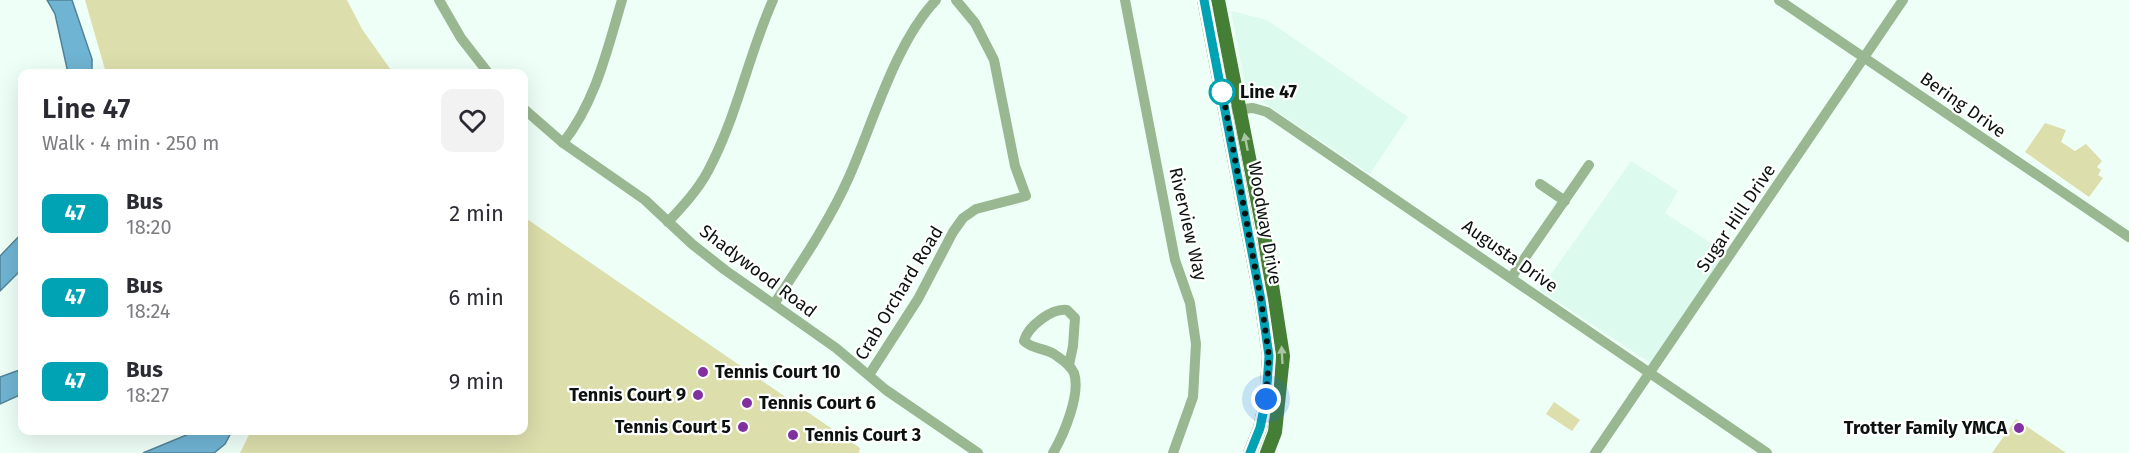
<!DOCTYPE html>
<meta charset="utf-8">
<style>
:root{--surface:#fff;--page:#f2f2f3;--text:#2b2b33;--muted:#7c7c81}
body{margin:0;font-family:"Fira Sans",sans-serif;background:var(--page);color:var(--text);height:100vh;display:flex;flex-direction:column;font-size:22px;white-space:nowrap}
*{box-sizing:border-box;margin:0}
p{font-size:20px;color:var(--muted)}
.icon{flex:none;width:33px;height:33px;fill:none;stroke:currentColor;stroke-width:2;stroke-linecap:round;stroke-linejoin:round}
.map{position:relative;flex:1;overflow:hidden}
.details{position:absolute;left:18px;top:69px;width:510px;height:366px;display:flex;flex-direction:column;background:var(--surface);border-radius:12px;box-shadow:0 6px 24px #0002}
.details>*{flex:none}
.badge{padding:0 12px;border-radius:9px;font-size:21px;line-height:39px}
.you{position:absolute;width:30px;height:30px;margin:-15px;border:4px solid #fff;border-radius:50%;background:#1a73e8;box-shadow:0 0 0 9px #1a73e833}
.map>.badge{position:absolute;translate:-50% -50%;box-shadow:0 0 0 3px #fff}
.round{display:grid;place-items:center;flex:none;width:63px;height:63px;border-radius:12px;background:var(--page)}
.head{display:flex;align-items:center;justify-content:space-between;height:102px;padding:0 24px}
h1{font-size:28px;font-weight:600;line-height:45px}
ul{padding:0;list-style:none}
li{display:flex;align-items:center;gap:18px;height:84px;padding:0 24px}
li div{flex:1}
li b{display:block;font-size:22px}
li em{font-style:normal}
li .badge{min-width:66px;font-weight:700;text-align:center}
.map>svg:first-child{display:block}
</style>
<div class="map">
<svg width="2129" height="453" viewBox="0 0 2129 453">
<rect width="100%" height="100%" fill="#eefff7"/>
<g fill="#dcfaee">
<path d="M1231,11L1267,20L1408,117L1370,174L1246,91Z"/>
<path d="M1631,161L1678,191L1665,213L1726,253L1652,364L1540,290Z"/>
</g>
<g fill="#dcdeac">
<path d="M85,0H347L362,29L393,73H106Z"/>
<path d="M2045,123L2066,130L2061,142L2075,151L2086,144L2102,161L2097,167L2101,170L2098,175L2103,178L2089,197L2025,152Z"/>
<path d="M524,217L860,448L859,453H240L251,431L524,430Z"/>
<path d="M1554,402L1580,420L1572,431L1546,414Z"/>
<path d="M2016,419L2066,453H1992Z"/>
</g>
<g fill="#6fb4d2" stroke="#518398" stroke-width="1.5">
<path d="M47,0H72L92,59V73H68L55,14Z"/>
<path d="M22,233V269L0,291V256Z"/>
<path d="M22,369V394L0,404V377Z"/>
<path d="M196,431H232L225,444L214,453H143Z"/>
</g>
<g fill="none" stroke-linecap="round" stroke-linejoin="round">
<g stroke="#99b791" stroke-width="10">
<path d="M439,0L461,38L489,74"/>
<path d="M1125,0L1175,260L1190,303L1196,344L1193,397L1173,453"/>
<path d="M1779,0L2129,237"/>
<path d="M524,109L563,143L645,200L692,244L725,270L836,348L886,390L978,453"/>
<path d="M1232,110L1253,108L1267,112L1767,453"/>
<path d="M563,143C596,101 607,50 622,0"/>
<path d="M1540,184L1565,201"/>
<path d="M668,222C682,207 698,190 708,171C737,117 748,56 773,0"/>
<path d="M1511,278L1589,165"/>
<path d="M774,304C801,263 829,222 849,177C873,123 895,43 936,0"/>
<path d="M869,375L918,299L953,232L963,218L976,209L1026,196L1015,166L994,60L975,23L956,0"/>
<path d="M1053,453C1064,434 1081,394 1074,373C1070,364 1061,359 1054,354C1044,348 1032,349 1024,341C1028,326 1052,308 1067,310L1075,318L1073,346L1069,365"/>
<path d="M1595,453L1903,0"/>
</g>
<g stroke="#457e35" stroke-width="14">
<path d="M1204,0L1261,300L1269,356L1266,399L1260,428L1250,453"/>
<path d="M1218,0L1264,234L1283,356L1275,432L1267,453"/>
</g>
</g>
<defs><path id="oneway-solid" d="M-6-.8H1V-3.2L6.5 0L1 3.2V.8H-6Z" transform="scale(1.5)"/></defs>
<g fill="#abc5a4">
<use href="#oneway-solid" transform="translate(1246 142) rotate(-101)"/>
<use href="#oneway-solid" transform="translate(1282 355) rotate(-93)"/>
</g>
<g fill="none" stroke-linecap="round" stroke-linejoin="round">
<defs>
<path id="line" d="M1204,0L1261,300L1269,356L1266,399L1260,428L1250,453"/>
</defs>
<use href="#line" stroke="#fff" stroke-width="14"/>
<use href="#line" stroke="#00a3b4" stroke-width="9"/>
<path stroke="#0b120f" stroke-width="6" stroke-dasharray="0 10.8" d="M1222,92V89L1261,300L1269,356L1266,399"/>
</g>
<circle fill="#fff" stroke="#00a3b4" stroke-width="3" cx="1222" cy="92" r="12"/>
<g fill="#8130a0" stroke="#fff" stroke-width="2">
<circle cx="703" cy="372" r="6"/>
<circle cx="698" cy="395" r="6"/>
<circle cx="747" cy="403" r="6"/>
<circle cx="743" cy="427" r="6"/>
<circle cx="2019" cy="428" r="6"/>
<circle cx="793" cy="435" r="6"/>
</g>
<g text-anchor="middle" dominant-baseline="central" stroke-width="4.5" stroke-linejoin="round" paint-order="stroke">
<g font-size="18" font-weight="bold" fill="#0b120f" stroke="#fff" text-anchor="start">
<text x="1240" y="92">Line 47</text>
</g>
<g font-size="18" fill="#0b120f" stroke="#fff">
<text transform="translate(1963 105) rotate(35)">Bering Drive</text>
<text transform="translate(1736 218) rotate(-56)">Sugar Hill Drive</text>
<text transform="translate(1265 223) rotate(80)">Woodway Drive</text>
<text transform="translate(1188 224) rotate(77)">Riverview Way</text>
<text transform="translate(1510 256) rotate(35)">Augusta Drive</text>
<text transform="translate(758 271) rotate(37)">Shadywood Road</text>
<text transform="translate(899 293) rotate(-59)">Crab Orchard Road</text>
</g>
<g font-size="18" font-weight="bold" fill="#0b120f" stroke="#fff" text-anchor="start">
<text x="715" y="372">Tennis Court 10</text>
<text x="686" y="395" text-anchor="end">Tennis Court 9</text>
<text x="759" y="403">Tennis Court 6</text>
<text x="731" y="427" text-anchor="end">Tennis Court 5</text>
<text x="2007" y="428" text-anchor="end">Trotter Family YMCA</text>
<text x="805" y="435">Tennis Court 3</text>
</g>
</g>
</svg>
<div class="you" style="left:1266px;top:399px"></div>
<section class="details">
<div class="head"><div><h1>Line 47</h1><p>Walk · 4 min · 250 m</p></div><a class="round"><svg class="icon" aria-label="heart" viewBox="0 0 24 24"><path d="M12 20l-8-8c-3-5 5-10 8-4 3-6 11-1 8 4z"/></svg></a></div>
<ul>
<li><span class="badge" style="background:#00a3b4;color:#fff">47</span><div><b>Bus</b><p>18:20</p></div><em>2 min</em></li>
<li><span class="badge" style="background:#00a3b4;color:#fff">47</span><div><b>Bus</b><p>18:24</p></div><em>6 min</em></li>
<li><span class="badge" style="background:#00a3b4;color:#fff">47</span><div><b>Bus</b><p>18:27</p></div><em>9 min</em></li>
</ul>
</section>
</div>
